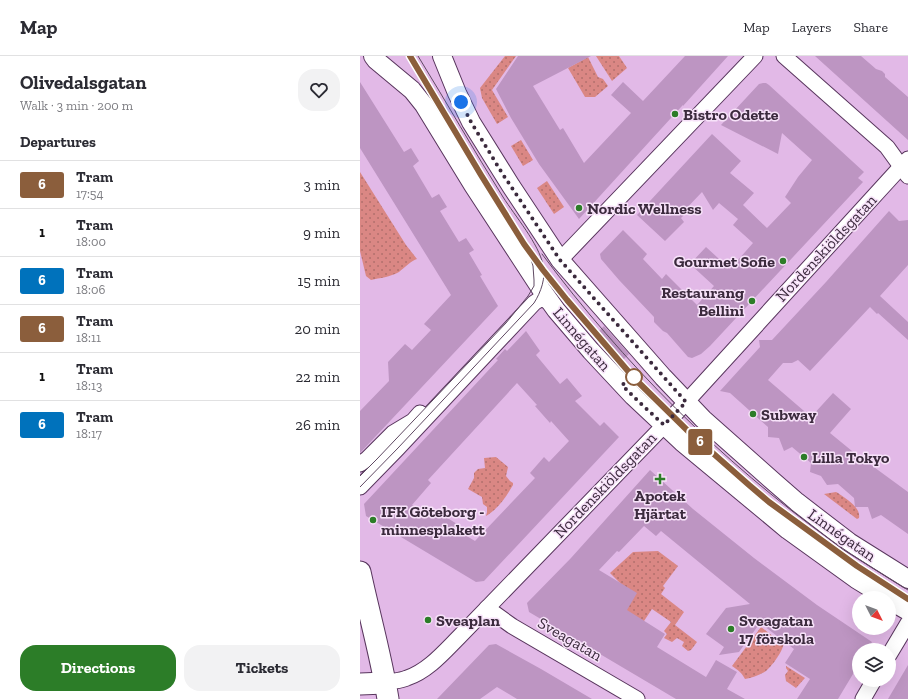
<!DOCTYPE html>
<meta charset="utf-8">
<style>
:root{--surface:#fff;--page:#f2f2f3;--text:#2b2b33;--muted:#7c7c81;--line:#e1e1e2;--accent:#2c7d28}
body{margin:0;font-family:"Zilla Slab",serif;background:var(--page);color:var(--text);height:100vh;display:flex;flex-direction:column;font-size:15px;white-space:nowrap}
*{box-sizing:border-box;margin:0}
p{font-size:13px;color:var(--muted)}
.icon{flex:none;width:22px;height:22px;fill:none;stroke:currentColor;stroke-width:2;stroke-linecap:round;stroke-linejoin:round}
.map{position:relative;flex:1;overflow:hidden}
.drawer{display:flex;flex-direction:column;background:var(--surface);width:360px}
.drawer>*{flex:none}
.badge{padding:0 8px;border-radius:3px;font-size:14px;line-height:26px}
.needle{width:26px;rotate:132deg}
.tools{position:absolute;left:492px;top:535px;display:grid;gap:8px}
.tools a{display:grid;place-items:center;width:44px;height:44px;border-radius:50%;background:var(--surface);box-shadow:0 4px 16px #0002;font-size:20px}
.you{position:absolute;width:20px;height:20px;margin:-10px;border:3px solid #fff;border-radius:50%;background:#1a73e8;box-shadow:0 0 0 6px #1a73e833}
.map>.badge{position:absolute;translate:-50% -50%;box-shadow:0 0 0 2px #fff}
h2{padding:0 20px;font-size:15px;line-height:36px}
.round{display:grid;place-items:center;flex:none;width:42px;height:42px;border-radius:16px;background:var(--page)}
.head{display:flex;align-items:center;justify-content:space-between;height:68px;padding:0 20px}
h1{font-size:19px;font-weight:800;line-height:30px}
.primary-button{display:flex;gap:8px;margin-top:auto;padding:8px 20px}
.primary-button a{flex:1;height:46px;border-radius:16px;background:var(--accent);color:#fff;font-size:16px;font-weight:800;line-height:46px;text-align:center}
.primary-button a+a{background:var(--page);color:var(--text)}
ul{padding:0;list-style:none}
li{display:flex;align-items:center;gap:12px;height:48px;padding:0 20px;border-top:1px solid var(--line)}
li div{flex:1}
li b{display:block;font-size:15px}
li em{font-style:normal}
li .badge{min-width:44px;font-weight:700;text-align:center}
header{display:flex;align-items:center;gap:24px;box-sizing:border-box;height:56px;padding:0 20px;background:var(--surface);border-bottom:1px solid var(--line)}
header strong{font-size:19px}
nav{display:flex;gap:22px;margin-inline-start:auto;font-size:14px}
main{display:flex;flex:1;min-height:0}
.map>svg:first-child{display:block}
</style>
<header>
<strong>Map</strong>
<nav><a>Map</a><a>Layers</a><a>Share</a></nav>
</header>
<main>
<section class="drawer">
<div class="head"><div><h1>Olivedalsgatan</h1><p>Walk · 3 min · 200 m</p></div><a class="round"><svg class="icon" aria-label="heart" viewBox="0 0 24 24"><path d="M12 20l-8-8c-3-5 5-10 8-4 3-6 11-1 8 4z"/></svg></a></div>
<h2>Departures</h2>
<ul>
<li><span class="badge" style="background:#8b5e3c;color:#fff">6</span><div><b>Tram</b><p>17:54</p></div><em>3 min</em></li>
<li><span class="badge" style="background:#fff;color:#111">1</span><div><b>Tram</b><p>18:00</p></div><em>9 min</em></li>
<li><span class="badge" style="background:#0072bc;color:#fff">6</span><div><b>Tram</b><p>18:06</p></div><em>15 min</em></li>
<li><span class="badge" style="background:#8b5e3c;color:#fff">6</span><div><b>Tram</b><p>18:11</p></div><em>20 min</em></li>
<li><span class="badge" style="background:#fff;color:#111">1</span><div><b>Tram</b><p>18:13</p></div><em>22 min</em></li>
<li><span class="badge" style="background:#0072bc;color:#fff">6</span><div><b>Tram</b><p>18:17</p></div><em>26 min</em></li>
</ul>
<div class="primary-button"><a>Directions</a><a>Tickets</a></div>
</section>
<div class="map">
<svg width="548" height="643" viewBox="0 0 548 643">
<defs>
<pattern id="grass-dots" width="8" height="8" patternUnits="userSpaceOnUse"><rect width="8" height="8" fill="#da8784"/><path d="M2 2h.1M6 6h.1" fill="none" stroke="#b26f6d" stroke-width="1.8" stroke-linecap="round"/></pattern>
</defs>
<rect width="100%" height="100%" fill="#e2b9e7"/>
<g fill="url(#grass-dots)">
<path d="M145,0H156L132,34L148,61L137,68L122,42L120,32Z"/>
<path d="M236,0H259L267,12L252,25Z"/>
<path d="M228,1L238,21L243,23L248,30L235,41H225L208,12Z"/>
<path d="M161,84L173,104L163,110L151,90Z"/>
<path d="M0,116L46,189L57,203C52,204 44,212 39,216C30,221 20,222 11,224L6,220L0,195Z"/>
<path d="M187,125L204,151L194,158L177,132Z"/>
<path d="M136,401L148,411L146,420L150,425L153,427V429C146,441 138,453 126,460L127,456V451L123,448L122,441L108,433L114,422V417L118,413L125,412L124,402Z"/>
<path d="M476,436L478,437C486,443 501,451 499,462L497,463L464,438Z"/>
<path d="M298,495L318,510L303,530L305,532L301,538L324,556L315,569L337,586L331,594L328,595L322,590L324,586L317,582L312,586L304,582L307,578L304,575L311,566L292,553L282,568L265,556L260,527L250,517L273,496Z"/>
<path d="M401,571L419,585L424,580C427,590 414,608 406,615C400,619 392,622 385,623C382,617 378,614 372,610Z"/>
<path d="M426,610L445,622L436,632L426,625L425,619L428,615L426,612Z"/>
</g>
<g fill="#bd95c2" fill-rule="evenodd">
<path d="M158,0H231L173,30L200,74L203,72L224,107L271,57L251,39L263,26L283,45L325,0H368L323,50L322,49V50L290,85L219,163L179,108L151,62L136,33Z"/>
<path d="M455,0H501L516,13L522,15L525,18V21L548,41V84Z"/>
<path d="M0,26L44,96L51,92L59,105L53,110L72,142L79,138L87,151L80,155L99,186L106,182L114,194L109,197L122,219L120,220L138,250L0,397V355L29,325L28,306L45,288L52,294L71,274L64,268L91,239L0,92Z"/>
<path d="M403,27H406L409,29L504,116L498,122L503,126L350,290L341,298L332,302L328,301L307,277L303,275L294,266V261L259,224L241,203L240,198L263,174L287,198L283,203L302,223L306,218L337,249L354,230L330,208L346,191L370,213L393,187L373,169L378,163L359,147L353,154L342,136L323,156L325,158L321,162L324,166L305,185L277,159L352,78L381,105L370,117L394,137L383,149L407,172L431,147L425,141L438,121L452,104L422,77L418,98L361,69L399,28Z"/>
<path d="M529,155L539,165L548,164V209L520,240L548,266V284L518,257L517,258L510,251L450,315L438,304L432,307H423L408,324L451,361L473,337L491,353L470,377L492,395L548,436V478L521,459L512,463L508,451H495L494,442L478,428L467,429L461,420L450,416L451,407L432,391L424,395L419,382L408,381V371L370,337L360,335L400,291L399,284H412L466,226Z"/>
<path d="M244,270L269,298L258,309L233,281Z"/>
<path d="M166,275L180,295L176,299L200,328L207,322L222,340L215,345L240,370L244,366L259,381L124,525L116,526L6,460L4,448L138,304L136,303L145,293L147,295ZM157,327L177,349L175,350L190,367L191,365L209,385L189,406L184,401L170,417L175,422L115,485L95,473L97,468L78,456L74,462L52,449L71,427L68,424Z"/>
<path d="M290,414L333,453L394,502L457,549L512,586L507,594H499V608L478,643H437L450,623L425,607L434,593L400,567L379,596L359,599L364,591L346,578L366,552L390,548L301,475L296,480L284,470L259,496L257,495L239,514L277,537L267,554L305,578L297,591L346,621L356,604L377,616L367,633L385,643H316L169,556L167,547L211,502Z"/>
<path d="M136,588L181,613L232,643H157L137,631L120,643H77L129,589Z"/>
<path d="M548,609V643H528Z"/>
</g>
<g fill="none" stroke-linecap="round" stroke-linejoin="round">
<defs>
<g id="minor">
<path d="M424,0L527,91L548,120"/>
<path d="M200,204L395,0"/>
<path d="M0,408L7,403L33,377L53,365L60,357"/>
<path d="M0,431L38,392L174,247L180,243L189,245"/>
<path d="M127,552L152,570L277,643"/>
<path d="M529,599L548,567"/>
<path d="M25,627C32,625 40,625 47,622C68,615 84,596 99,581L318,355L548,103"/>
<path d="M503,643L514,624"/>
</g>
<g id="tertiary">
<path d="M13,0L16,4L52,34L64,49L113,129L181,233L196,254L231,295L273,340L322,386L428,474L496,523L527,542"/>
<path d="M82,0L97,37L111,66L151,130L200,204L303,321L343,363L414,426L437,446L489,486L548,523"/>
<path d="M529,544L548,555"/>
</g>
<g id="secondary">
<path d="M0,516C9,558 21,600 28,643"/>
<path d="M0,628L25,627"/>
</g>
</defs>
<use href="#minor" stroke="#58355d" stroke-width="17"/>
<use href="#tertiary" stroke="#58355d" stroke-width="20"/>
<use href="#secondary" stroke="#58355d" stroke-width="23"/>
<use href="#minor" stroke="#fff" stroke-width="15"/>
<use href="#tertiary" stroke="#fff" stroke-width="18"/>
<use href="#secondary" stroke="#fff" stroke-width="21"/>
<g stroke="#5f4962" stroke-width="1">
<path d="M50,0L138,146L165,188L207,245L274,321L312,360L347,392L389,429L419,454L497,510L548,543"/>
<path d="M182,198C263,307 361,405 472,485C496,502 522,518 548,534"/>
<path d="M0,420L17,403L146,267L168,240L174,230V224L173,210L170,200"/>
<path d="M0,431L38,392L174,247C181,236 186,222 183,209C179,188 155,160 143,141C114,95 87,47 58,0"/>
</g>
</g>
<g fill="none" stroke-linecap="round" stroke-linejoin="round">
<defs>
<path id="line" d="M50,0L121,119L164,188L183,214L207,244L274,322L330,377L389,429L409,446L497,510L548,543"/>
</defs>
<use href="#line" stroke="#fff" stroke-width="9"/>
<use href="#line" stroke="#8b5e3c" stroke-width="6"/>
<path stroke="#3b2a3d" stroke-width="4" stroke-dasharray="0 7.2" d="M101,46L111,66L142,117L200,204L326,346L304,369L278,345L262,329L274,321"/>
</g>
<g fill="#2c7d28" stroke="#f7e2f9" stroke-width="1.5">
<circle cx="315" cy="58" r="4"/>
<circle cx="219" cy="152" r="4"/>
<circle cx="423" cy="205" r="4"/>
<circle cx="392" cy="245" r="4"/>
<circle cx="393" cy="358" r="4"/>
<circle cx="444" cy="401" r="4"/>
<path d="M298 417h4v4h4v4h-4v4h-4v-4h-4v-4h4z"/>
<circle cx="13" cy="464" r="4"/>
<circle cx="68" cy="564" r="4"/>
<circle cx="371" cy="573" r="4"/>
</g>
<circle fill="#fff" stroke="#8b5e3c" stroke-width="2" cx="274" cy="321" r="8"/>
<g text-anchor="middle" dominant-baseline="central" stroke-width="3" stroke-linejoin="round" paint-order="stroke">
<g font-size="16" font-weight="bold" fill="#3b2a3d" stroke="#f7e2f9" text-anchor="start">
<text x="323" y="58">Bistro Odette</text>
<text x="227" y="152">Nordic Wellness</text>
<text x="415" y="205" text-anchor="end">Gourmet Sofie</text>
<text x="384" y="236" text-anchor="end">Restaurang<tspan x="384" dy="18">Bellini</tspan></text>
<text x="401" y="358">Subway</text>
<text x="452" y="401">Lilla Tokyo</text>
<text x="300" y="439" text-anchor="middle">Apotek<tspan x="300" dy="18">Hjärtat</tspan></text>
<text x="21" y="455">IFK Göteborg -<tspan x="21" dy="18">minnesplakett</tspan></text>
<text x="76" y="564">Sveaplan</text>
<text x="379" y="564">Sveagatan<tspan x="379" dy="18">17 förskola</tspan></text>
</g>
<g font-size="16" fill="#3b2a3d" stroke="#f7e2f9">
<text transform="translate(466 192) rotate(-47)">Nordenskiöldsgatan</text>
<text transform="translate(222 283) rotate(49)">Linnégatan</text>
<text transform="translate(245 429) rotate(-46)">Nordenskiöldsgatan</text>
<text transform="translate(482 479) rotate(35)">Linnégatan</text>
<text transform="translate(210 583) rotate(30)">Sveagatan</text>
</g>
</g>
</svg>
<div class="tools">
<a><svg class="needle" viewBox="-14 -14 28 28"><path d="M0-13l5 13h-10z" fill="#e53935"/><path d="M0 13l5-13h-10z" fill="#7c7c81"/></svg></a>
<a><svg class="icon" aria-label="layers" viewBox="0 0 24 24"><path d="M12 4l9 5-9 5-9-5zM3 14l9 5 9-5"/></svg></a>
</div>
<div class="you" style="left:101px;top:46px"></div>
<b class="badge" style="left:340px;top:386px;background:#8b5e3c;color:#fff">6</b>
</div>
</main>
